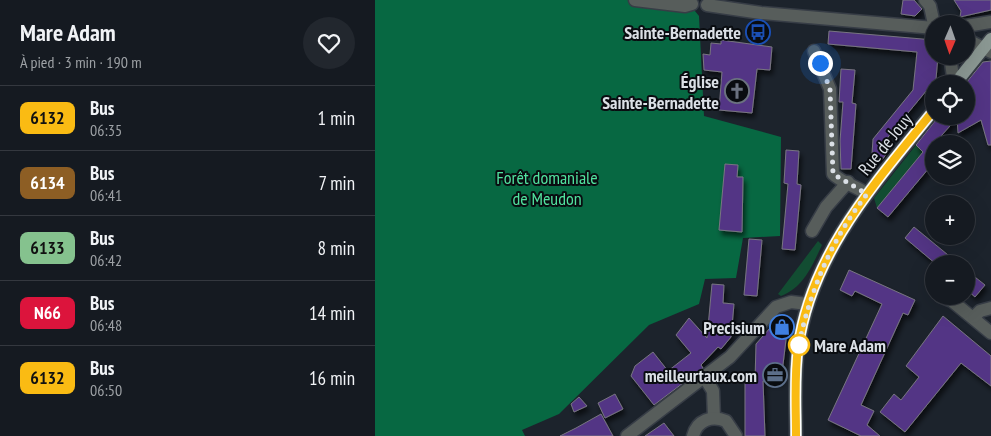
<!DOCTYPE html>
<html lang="fr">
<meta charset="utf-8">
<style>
:root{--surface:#151a21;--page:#22272e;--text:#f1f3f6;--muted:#9da1a5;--line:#34383f}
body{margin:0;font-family:"PT Sans Narrow",sans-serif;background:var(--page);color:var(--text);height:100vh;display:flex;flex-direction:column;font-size:19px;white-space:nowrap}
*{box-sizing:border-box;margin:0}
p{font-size:16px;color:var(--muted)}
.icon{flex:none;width:28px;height:28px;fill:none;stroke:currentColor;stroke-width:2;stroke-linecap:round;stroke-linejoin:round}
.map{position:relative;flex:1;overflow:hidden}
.drawer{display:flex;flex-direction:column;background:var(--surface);width:375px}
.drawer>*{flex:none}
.badge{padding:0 10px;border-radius:8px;font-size:18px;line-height:32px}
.needle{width:32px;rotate:182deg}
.fabs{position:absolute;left:550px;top:15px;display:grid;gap:10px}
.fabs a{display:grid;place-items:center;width:50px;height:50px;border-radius:50%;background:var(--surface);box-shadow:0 5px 20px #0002,0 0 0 1px var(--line);font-size:25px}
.you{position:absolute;width:25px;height:25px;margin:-12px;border:4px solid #fff;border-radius:50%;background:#1a73e8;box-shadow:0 0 0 8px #1a73e833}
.map>.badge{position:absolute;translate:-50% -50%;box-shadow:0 0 0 2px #fff}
.round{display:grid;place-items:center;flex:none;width:52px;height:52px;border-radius:26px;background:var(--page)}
.summary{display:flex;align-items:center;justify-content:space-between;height:85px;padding:0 20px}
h1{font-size:24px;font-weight:700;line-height:38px}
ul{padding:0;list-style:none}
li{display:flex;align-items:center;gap:15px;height:65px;padding:0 20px;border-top:1px solid var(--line)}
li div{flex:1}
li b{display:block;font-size:19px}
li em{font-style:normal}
li .badge{min-width:55px;font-weight:700;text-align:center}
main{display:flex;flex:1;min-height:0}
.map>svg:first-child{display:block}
</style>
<main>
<section class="drawer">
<div class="summary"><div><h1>Mare Adam</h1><p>À pied · 3 min · 190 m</p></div><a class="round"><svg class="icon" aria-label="heart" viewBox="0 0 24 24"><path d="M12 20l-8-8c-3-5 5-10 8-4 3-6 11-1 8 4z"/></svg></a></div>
<ul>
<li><span class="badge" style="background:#fabb13;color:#111">6132</span><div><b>Bus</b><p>06:35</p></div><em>1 min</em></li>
<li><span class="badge" style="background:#8d5e24;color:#fff">6134</span><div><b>Bus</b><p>06:41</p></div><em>7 min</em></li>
<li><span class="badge" style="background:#85c28e;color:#111">6133</span><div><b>Bus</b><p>06:42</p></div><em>8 min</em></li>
<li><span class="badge" style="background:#dc143c;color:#fff">N66</span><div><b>Bus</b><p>06:48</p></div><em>14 min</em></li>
<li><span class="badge" style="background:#fabb13;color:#111">6132</span><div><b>Bus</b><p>06:50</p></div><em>16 min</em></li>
</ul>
</section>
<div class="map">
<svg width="616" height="436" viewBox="0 0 616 436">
<defs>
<filter id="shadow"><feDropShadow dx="2.5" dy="4.5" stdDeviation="2.5" flood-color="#0009"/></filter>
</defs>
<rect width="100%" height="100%" fill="#1c232c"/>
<g fill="#124d32">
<path d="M541,145L548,152L502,208L499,198Z"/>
<path d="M443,241L447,245C437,266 429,287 406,296L403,294Z"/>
</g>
<path fill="#076842" d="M0,0H311L324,16L329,116L406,137L405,236L368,238L361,278L330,279L324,304L274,325L184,414L147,430L150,436H0Z"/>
<g fill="#533685" stroke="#787581" filter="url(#shadow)">
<path d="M528,0H539L547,9L540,16L526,14Z"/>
<path d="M579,0H616V10L585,17L586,11Z"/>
<path d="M454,31L559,40V56H563L561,79L509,142L516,148L506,161L497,154L498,139L538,90L542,52L453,44Z"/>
<path d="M346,40L397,47L395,70L382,69L377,113L344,110L347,72L329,70L328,54L335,55L336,43L346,44Z"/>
<path d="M616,61V145H613L606,120L583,133L582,118L559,144V162L513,217L502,208L548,152L541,145L564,116H591V83L608,62Z"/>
<path d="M466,69L480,70L477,103L481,104L476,169H466L465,141L468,102H464Z"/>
<path d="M411,150L424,151L422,184L426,185L420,250L407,249L413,184L409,183Z"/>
<path d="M350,164L363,165L362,177H368L367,232L344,230Z"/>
<path d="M539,227L584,264H561L530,238Z"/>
<path d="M374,239L387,240L382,296L369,295Z"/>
<path d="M474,270L540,300L533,315L528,313L486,405L499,411L492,425L505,436H486L453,420L507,304L480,291L477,296L465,290Z"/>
<path d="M591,270L610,285L600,297L591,289Z"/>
<path d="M337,284L349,285L348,303L359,304L356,337L346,349L343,347L326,365L328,368L279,405L256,376L260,366L278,352L293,371L316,353L301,335L314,318L332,338Z"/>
<path d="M568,316L616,356V386L586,363L530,432L505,412L519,394L526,400L544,377L531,366Z"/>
<path d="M402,320L413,323L406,381H388L390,436H370V381H380L381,344Z"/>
<path d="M240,394L248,409L230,418L223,403Z"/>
<path d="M204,397L212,406L199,412L196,404Z"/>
<path d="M226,414L238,436H185L201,428Z"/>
<path d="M289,423L299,436H270Z"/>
</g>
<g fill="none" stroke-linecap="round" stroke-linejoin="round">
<defs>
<g id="minor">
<path d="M260,0L310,6L317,4"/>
<path d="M550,0L555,6L559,24"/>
<path d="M332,5L386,13L559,28"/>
<path d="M591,26L616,22"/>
<path d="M591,39L616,52"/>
<path d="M439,51L455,89L458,174C467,183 481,186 492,194"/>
<path d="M575,56L579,84"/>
<path d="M437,231L451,207L473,182"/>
<path d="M565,296L577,301L616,333"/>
<path d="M599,317L605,311L616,308"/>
<path d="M330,378L338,391L339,418"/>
<path d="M252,436L355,357L401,307L416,302L433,304"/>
<path d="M318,436C322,420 337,415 351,421L361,436"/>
</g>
<g id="major">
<path d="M580,84L616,39"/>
<path d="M421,436C421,407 419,377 423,348C436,253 501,182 559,110"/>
</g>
</defs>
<use href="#minor" stroke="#373d46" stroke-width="15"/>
<use href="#major" stroke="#373d46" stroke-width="15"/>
<use href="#minor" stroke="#575d5b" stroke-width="12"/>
<use href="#major" stroke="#8b9893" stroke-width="12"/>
</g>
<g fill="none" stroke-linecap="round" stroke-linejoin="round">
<defs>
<path id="line" d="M421,436C421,407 419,377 423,348C436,253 501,182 559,110"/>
</defs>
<use href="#line" stroke="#fff" stroke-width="11"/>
<use href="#line" stroke="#fabb13" stroke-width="8"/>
<path stroke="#dbe0e6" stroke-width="5" stroke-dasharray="0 9" d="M424,345L423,348C435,291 456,240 492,194L458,174L455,89L445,63"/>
</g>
<defs>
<symbol id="bus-ring" viewBox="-11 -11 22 22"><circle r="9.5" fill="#090c10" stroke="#1a4fb4" stroke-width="1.5"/><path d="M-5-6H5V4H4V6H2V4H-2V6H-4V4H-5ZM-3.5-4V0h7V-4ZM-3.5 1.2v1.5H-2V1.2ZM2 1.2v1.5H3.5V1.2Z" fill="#1a4fb4"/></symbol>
<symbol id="church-ring" viewBox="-11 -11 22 22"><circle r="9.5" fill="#090c10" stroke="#6b7280" stroke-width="1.5"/><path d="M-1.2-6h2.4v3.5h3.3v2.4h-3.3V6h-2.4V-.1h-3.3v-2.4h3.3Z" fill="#6b7280"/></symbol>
<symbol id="shop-ring" viewBox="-11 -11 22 22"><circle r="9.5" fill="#090c10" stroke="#3f7fe0" stroke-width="1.5"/><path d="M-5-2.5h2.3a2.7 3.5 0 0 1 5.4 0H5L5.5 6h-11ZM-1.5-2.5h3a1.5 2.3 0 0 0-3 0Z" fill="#3f7fe0"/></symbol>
<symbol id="office-ring" viewBox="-11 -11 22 22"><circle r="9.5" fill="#090c10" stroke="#5c6f8a" stroke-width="1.5"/><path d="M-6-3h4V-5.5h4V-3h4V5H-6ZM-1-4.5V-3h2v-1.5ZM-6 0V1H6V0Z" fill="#5c6f8a"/></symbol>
</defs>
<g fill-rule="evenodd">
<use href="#bus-ring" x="369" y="18" width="28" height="28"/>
<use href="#church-ring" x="348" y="77" width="28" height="28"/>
<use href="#shop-ring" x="393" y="313" width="28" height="28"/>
<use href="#office-ring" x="386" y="361" width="28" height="28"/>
</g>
<circle fill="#fff" stroke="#fabb13" stroke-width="2.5" cx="424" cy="345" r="10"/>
<g text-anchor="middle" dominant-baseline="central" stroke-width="4" stroke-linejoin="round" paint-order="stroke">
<g font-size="18" font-weight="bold" fill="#dbe0e6" stroke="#090c10" text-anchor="end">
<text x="366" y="32">Sainte-Bernadette</text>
<text x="344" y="81">Église<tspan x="344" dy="21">Sainte-Bernadette</tspan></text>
<text x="390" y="327">Precisium</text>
<text x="382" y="375">meilleurtaux.com</text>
</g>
<g font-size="18" fill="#dbe0e6" stroke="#090c10">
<text transform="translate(510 144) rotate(-51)">Rue de Jouy</text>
</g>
<g font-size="18" fill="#51e39f" stroke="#090c10">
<text x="172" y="177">Forêt domaniale<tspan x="172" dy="21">de Meudon</tspan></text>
</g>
<g font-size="18" font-weight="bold" fill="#dbe0e6" stroke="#090c10" text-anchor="start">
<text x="439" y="345">Mare Adam</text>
</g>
</g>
</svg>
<div class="fabs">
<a><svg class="needle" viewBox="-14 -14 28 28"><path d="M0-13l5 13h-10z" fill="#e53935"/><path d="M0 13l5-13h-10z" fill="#9da1a5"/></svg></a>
<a><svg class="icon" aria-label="locate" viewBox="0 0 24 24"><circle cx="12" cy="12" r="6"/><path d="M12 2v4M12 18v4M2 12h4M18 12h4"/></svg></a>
<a><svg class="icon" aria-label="layers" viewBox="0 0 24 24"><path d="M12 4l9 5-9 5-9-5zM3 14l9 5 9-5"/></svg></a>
<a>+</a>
<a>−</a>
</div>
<div class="you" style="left:445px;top:63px"></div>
</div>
</main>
